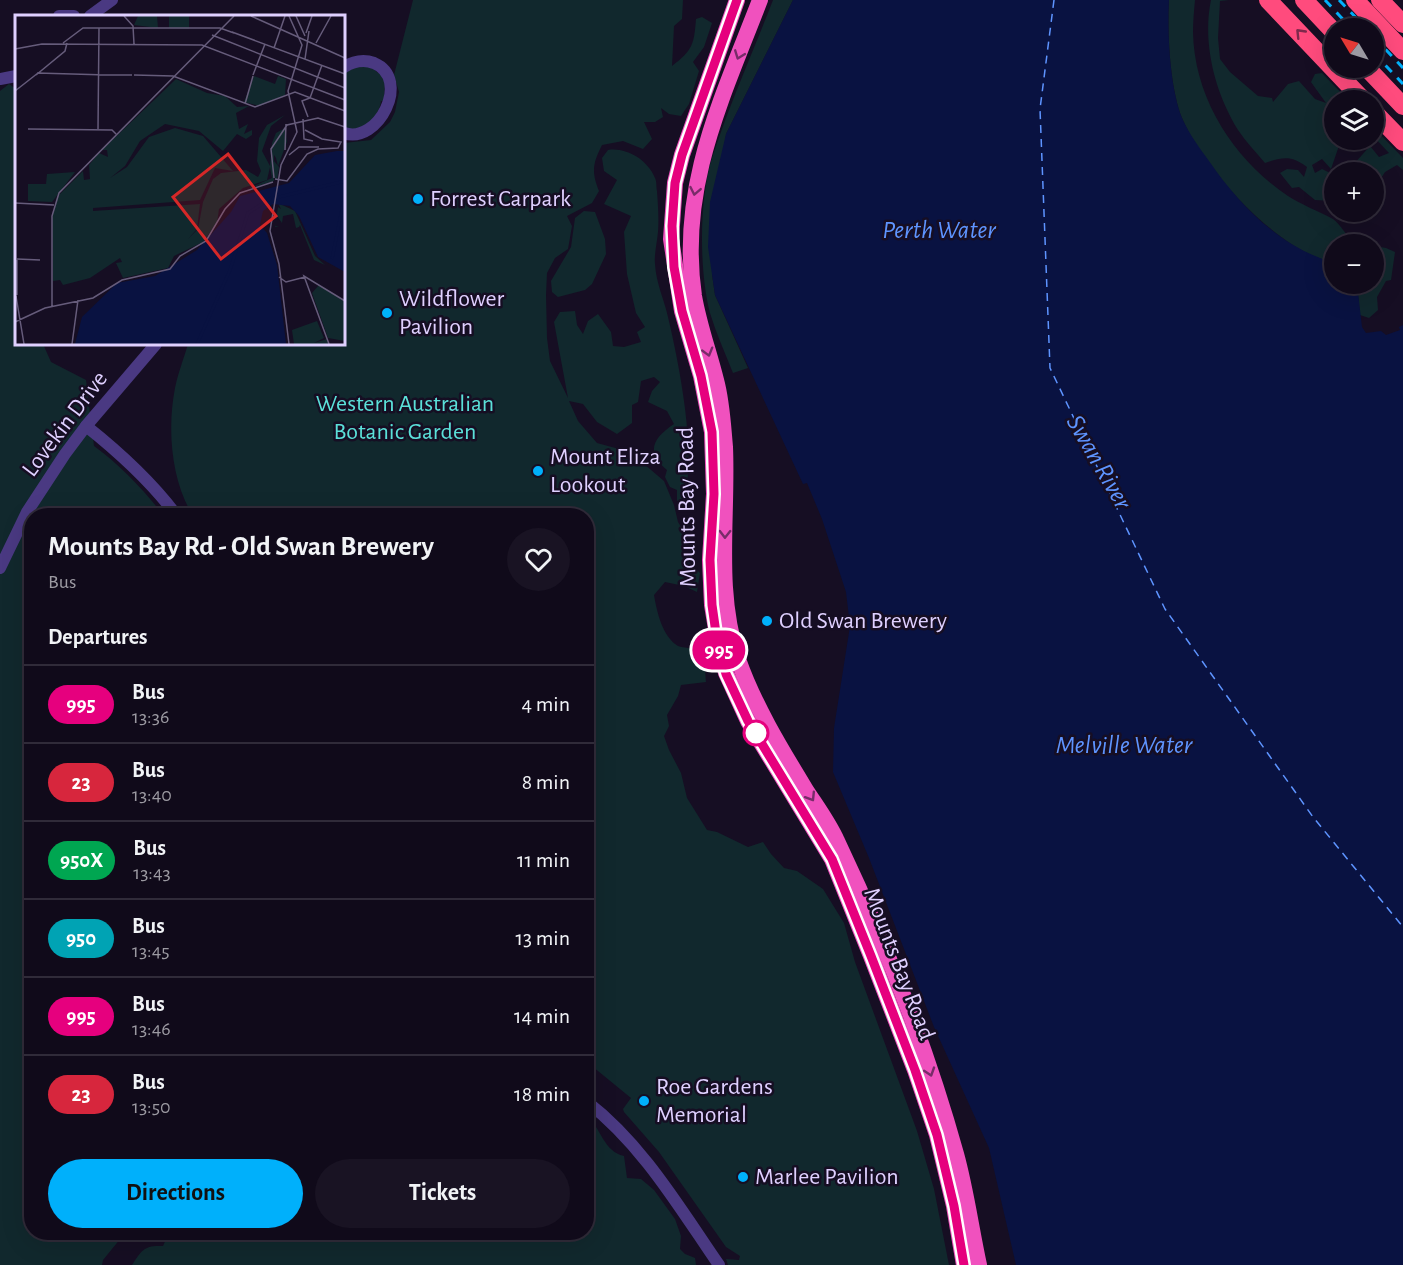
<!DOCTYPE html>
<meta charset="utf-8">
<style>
:root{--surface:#100a1a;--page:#191323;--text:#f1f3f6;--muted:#9c9aa2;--line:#302b39;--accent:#00b0fb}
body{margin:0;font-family:"Alegreya Sans",sans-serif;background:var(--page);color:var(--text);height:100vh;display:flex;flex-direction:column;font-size:22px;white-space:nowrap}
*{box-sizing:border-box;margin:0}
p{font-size:20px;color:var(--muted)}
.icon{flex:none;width:33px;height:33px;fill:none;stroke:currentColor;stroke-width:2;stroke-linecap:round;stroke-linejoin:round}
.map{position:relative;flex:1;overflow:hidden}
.panel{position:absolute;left:24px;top:508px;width:570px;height:732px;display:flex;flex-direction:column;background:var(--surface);border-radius:24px;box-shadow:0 6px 24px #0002,0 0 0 2px var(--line)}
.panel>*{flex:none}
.badge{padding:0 12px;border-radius:20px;font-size:21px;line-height:39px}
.needle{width:39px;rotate:308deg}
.fabs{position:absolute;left:1324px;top:18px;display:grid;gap:12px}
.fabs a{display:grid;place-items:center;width:60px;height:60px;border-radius:50%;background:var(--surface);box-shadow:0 6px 24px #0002,0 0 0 2px var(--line);font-size:30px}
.map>.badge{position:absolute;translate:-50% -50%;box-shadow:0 0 0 3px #fff}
h2{padding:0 24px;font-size:22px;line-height:54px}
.round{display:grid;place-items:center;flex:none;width:63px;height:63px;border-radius:32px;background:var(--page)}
.head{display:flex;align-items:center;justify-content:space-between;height:102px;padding:0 24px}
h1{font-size:28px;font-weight:700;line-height:45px}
.cta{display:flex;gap:12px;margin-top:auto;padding:12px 24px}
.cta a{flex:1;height:69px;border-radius:36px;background:var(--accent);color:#111;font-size:24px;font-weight:700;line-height:69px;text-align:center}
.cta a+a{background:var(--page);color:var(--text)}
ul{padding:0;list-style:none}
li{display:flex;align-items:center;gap:18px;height:78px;padding:0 24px;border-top:2px solid var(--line)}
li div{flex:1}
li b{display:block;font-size:22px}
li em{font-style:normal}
li .badge{min-width:66px;font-weight:700;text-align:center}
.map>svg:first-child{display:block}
</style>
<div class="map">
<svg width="1403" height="1265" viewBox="0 0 1403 1265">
<rect width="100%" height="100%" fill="#160e23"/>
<g fill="#11282d">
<path d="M413,0H683L682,19L674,26L672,66C693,50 694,44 696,19L702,17L712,23L704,47L693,62L699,71L689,104L681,116L669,114L661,108L663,117L655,122H644L652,139L643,149L623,141L602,145C593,163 591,171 599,191L592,203L567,216L572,226L568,249L555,258L547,273L546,295L547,338L550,361L568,398L554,322L560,312L575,311L577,325L583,334L588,321L598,314L611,332L613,346L624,347L641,342L637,332L645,327L636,313L627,274L624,232L631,216L604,204L617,180L604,171L602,158L608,150C626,147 648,160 655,178C657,182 656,187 657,191C658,205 659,219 658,232C657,243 654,254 655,264C656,283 664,299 668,317C679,364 698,457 683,502L677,501V490L670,487L665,477L667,470C645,452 653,438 674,424L667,411L648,402L652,391L660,382L654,377L641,381L638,402L632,405V423L617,434L597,422L583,404L569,401L578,421L597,443L630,452L664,481L674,505L678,522L684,532L695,539V550H686L687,560L700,573L697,592L684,586L665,582L654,595C657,612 662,636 678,646C682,648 688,647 692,649C706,655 705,670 706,682L681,685L678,696L667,715L669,726L664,736L669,750L681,773L687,798L707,830L717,832L748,847L763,842L771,854L784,868L797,871L823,889L844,923L855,962L917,1131L934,1189L949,1265H728L726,1259L739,1260L740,1256L726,1247L659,1152L624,1112L623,1109L631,1098L587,1062L586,516H193C171,480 167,429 175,388C178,373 184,358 188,344H344V143L371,140L390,122L395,112L399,92L394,75Z"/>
<path d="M773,0H793L726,134L712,274L715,295L748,368L733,373C725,353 716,333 710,313C699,271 699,200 712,158C729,105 753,52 773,0Z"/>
<path d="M1169,0H1195C1194,11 1193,21 1193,32C1194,98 1234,160 1288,196C1302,205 1318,211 1333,219C1343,226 1347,241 1361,244H1335V263C1328,261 1320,259 1313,256C1265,235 1202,166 1182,118C1170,88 1167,33 1169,0Z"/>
<path d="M1211,0H1229L1220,1L1218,38L1220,59L1230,72L1258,96L1272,98L1273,102L1288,84L1299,81L1315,99L1326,103L1311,82L1315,74L1322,73L1348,100H1335V140H1341L1331,169L1322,159L1312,165L1315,173L1322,169L1330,173L1333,201L1315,200L1299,187L1292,188L1280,173L1287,169L1298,170L1304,177L1307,167C1291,155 1283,157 1265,163C1256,152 1246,142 1238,130C1215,93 1202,43 1211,0Z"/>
<path d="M370,66L378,73H380L385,82L384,101H381C380,111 371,125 359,129C355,130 348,129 344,128V74L352,68Z"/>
<path d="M9,84L16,89V344H43L51,362L86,380L94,446C121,466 143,489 164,516H32V1233H125L103,1260L102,1265H0V91Z"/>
<path d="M1374,128L1403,158V170L1397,165L1385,172L1378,183H1374V172H1370V170L1361,172L1354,164L1370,146L1379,157L1389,153L1374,137Z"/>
<path d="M584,211L595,212L605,239L606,254L592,284L585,290L558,297L552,292L551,281L571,247L575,218Z"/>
<path d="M1374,246L1386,248L1395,252L1391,280L1386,281L1377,297L1378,310L1369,318L1360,315L1357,284H1374Z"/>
<path d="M587,1115C600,1127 604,1152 624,1156L627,1178L641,1179L654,1190L675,1219L681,1236L680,1249L685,1254L695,1258L696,1265H132C142,1250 144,1245 163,1246L169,1233H586Z"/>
</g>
<path fill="#091241" d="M793,0H1169C1167,33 1170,88 1182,118C1189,134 1199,147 1209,161C1240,206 1281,248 1335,263V284H1357L1362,327L1366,333L1381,331L1386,335L1400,330L1399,327L1403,325V1265H1016L989,1148L934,1027L869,858L833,772L834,728L850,626L846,592L822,519L807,483L803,484L715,295L708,247L710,202L726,134Z"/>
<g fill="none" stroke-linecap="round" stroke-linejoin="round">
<path stroke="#5e94ff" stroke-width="1.5" stroke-dasharray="8 6" stroke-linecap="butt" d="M1054,0L1040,109L1050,368L1165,609L1313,817L1403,927"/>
<g stroke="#4a3982" stroke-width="12">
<path d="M59,16H74"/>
<path d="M90,16L112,0"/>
<path d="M344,67C354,61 363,59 374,63C412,79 378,145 344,133"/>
<path d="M0,79L16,76"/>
<path d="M86,426C120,453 151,481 177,516"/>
<path d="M0,568L27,512L65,454L86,426L156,344"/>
<path d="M586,1101C643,1145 679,1207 719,1265"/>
</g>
<g stroke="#f051be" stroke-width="16">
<path d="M737,0L682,155L675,183L671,239L682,311L701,376L712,432L714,494L710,560L712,605L719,647L726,673L748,721L832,859L871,956L915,1070L937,1135L954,1206L964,1265"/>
<path d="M760,0C722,99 678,187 694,296C699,325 709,352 716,380C722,402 723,425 725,447C728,518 715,590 738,659C754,705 781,749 806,790C817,807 829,823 837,841C885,942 926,1046 956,1154C966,1190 971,1228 979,1265"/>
</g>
<g stroke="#ff4b7d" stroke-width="18">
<path d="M1268,0L1363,100"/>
<path d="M1304,0L1335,33"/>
<path d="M1355,0L1403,51"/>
<path d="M1380,0L1403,24"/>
<path d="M1367,68L1403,106"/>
<path d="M1374,112L1403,142"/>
</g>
<g stroke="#00b0fb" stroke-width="3" stroke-dasharray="9 8" stroke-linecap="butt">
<path d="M1325,0L1351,28"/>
<path d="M1339,0L1366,28"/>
<path d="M1374,37L1403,68"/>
<path d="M1374,53L1403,84"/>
</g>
</g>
<defs><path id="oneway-chevron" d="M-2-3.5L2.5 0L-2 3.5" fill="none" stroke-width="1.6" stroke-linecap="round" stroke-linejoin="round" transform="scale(1.5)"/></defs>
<use stroke="#7f294c" href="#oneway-chevron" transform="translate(1300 33) rotate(-134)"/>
<g stroke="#782c69">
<use href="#oneway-chevron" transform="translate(739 55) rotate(111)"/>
<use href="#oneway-chevron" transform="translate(695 191) rotate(101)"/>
<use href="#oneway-chevron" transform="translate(708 352) rotate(74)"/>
<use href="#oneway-chevron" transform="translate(725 534) rotate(91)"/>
<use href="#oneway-chevron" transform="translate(811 797) rotate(58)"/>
<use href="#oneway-chevron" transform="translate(930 1072) rotate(72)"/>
</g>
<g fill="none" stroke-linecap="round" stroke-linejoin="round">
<defs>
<path id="line" d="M737,0L682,155L675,183L672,226L674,267L682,311L701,376L712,432L714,494L710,560L712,605L718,647L726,674L748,721L832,859L871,956L915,1070L937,1135L954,1206L964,1265"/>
</defs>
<use href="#line" stroke="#fff" stroke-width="14"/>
<use href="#line" stroke="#e6007e" stroke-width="9"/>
</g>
<g fill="#00b0fb" stroke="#160e23" stroke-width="2">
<circle cx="418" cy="199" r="6"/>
<circle cx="387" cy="313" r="6"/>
<circle cx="538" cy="471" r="6"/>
<circle cx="767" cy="621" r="6"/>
<circle cx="644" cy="1101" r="6"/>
<circle cx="743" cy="1177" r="6"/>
</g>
<circle fill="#fff" stroke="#e6007e" stroke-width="3" cx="756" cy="733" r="12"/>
<g text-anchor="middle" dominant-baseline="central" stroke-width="5" stroke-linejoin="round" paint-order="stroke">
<g font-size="24" fill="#dfd0ff" stroke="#160e23" text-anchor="start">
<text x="430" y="199">Forrest Carpark</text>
<text x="399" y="299">Wildflower<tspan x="399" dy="28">Pavilion</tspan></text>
<text x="550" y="457">Mount Eliza<tspan x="550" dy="28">Lookout</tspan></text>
<text x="779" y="621">Old Swan Brewery</text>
<text x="656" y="1087">Roe Gardens<tspan x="656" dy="28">Memorial</tspan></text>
<text x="755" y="1177">Marlee Pavilion</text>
</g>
<g font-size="24" fill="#5be0d9" stroke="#160e23">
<text x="405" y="404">Western Australian<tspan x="405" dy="28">Botanic Garden</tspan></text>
</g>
<g font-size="24" fill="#dfd0ff" stroke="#160e23">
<text transform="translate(65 424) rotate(-53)">Lovekin Drive</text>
<text transform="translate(687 507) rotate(-91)">Mounts Bay Road</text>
<text transform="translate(899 964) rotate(69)">Mounts Bay Road</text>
</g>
<g font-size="26" font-style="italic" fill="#5e94ff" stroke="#160e23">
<text x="939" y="230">Perth Water</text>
<text transform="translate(1099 462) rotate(60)">Swan River</text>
<text x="1124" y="745">Melville Water</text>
</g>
</g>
<g transform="translate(15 15)">
<rect width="330" height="330" fill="#160e23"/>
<path d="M123,1H142L143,13L119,10ZM154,1H174V14L154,13ZM239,61L260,69L263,61L271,64L270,80L245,91L229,87ZM161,64L192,78L210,81L222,92L234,91L221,98L224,114L233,109L229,119L237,115V120L231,124L222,119L208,136L184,116L150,109L125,126L110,151L95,163L112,152L134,122L160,113L188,121L218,156L200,153L185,185L78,193V196L185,189L182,214L173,224L183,214L188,187L198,164L206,158L231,155L243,162L246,156L242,146L244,123L252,110L270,100L256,111L247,136L255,151L257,128L261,118L270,113L272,127L263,151L261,143L259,140V146L264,152L262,165L259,162V166L232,174L257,163L255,152L252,165L228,173L204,194L202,208L188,227L159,241L153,253L108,263L101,248L107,247L105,243L75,263L48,270L45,265L38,266L37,203L42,182L68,156L69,165L75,164L74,150L84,138L93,142L92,135H87ZM60,157L37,187L13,186V169H31L32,159ZM263,188L280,196L300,241L310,250L299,245L285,210L284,212L281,213L278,199L268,201L267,208L262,201L260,211H264L260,212L263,192L266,194ZM304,270L330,287V326L313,323L297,278ZM302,306L309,323L299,328L312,324L314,329H279L277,315Z" fill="#11282d"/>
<path d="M322,136H330V257L303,242L284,201L275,191L258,189L248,196L245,210L252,218L262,250L271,329H60L67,302L102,268L140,261L182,235L216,197L225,181L274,168L300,140Z" fill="#091241"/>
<path fill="none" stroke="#091241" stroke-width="3" d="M264,182L330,166M317,244L330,179M182,329L215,255L233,198L256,183"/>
<path fill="none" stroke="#665c7b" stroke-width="1.5" d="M109,1L118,11L119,29M236,1L330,43M274,1L287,30L273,76L282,117L266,150L255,216L264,249L274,329M281,1L290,21M217,17L330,59M291,18L297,1M197,20L330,73M48,28L68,13H205L219,18M301,28L316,1M259,33L270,1M0,34L27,29L187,30L330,85M290,44L294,16M22,58L92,60M21,60L50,36L52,28M89,60H117M119,60L158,61L240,92L280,77L330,96M238,60L250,29M0,76L23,58M230,89L238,61M293,102L287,86L295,83L307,50M288,104L289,124L298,126M13,114L97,115L101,119M83,114L84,13M270,135L271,109M274,140L284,132H304M259,163L256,134L272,110L303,103L330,112M260,164L272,166L292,139L303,134L323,133L326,127L307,124L290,115M0,188L39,190M2,244L25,245M264,262L271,267L290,262M2,280V245M1,281L9,329M37,291V201L44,178L219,1M0,307L30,293L78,283L107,265L155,254L165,241L191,226L210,194L225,178L258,167M57,329L63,285M314,329L289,261L330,286"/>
<path fill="#d62828" fill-opacity="0.15" stroke="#d62828" stroke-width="3" d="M213,139L261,201L206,244L158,182Z"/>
<rect width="330" height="330" fill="none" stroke="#dfd0ff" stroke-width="3"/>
</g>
</svg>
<div class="fabs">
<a><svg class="needle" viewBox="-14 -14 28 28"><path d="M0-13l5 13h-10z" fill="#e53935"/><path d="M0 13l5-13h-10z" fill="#9c9aa2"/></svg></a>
<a><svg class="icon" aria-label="layers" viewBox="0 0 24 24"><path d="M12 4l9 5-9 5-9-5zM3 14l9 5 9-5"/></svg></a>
<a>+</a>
<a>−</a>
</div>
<b class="badge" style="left:719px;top:650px;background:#e6007e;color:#fff">995</b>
<section class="panel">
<div class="head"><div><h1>Mounts Bay Rd - Old Swan Brewery</h1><p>Bus</p></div><a class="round"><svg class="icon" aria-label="heart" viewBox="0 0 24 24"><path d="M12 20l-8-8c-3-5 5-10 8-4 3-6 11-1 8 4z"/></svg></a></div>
<h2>Departures</h2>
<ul>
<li><span class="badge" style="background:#e6007e;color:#fff">995</span><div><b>Bus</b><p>13:36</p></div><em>4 min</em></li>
<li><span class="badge" style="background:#d7263d;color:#fff">23</span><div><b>Bus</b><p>13:40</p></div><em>8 min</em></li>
<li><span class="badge" style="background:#00a651;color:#fff">950X</span><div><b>Bus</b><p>13:43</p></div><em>11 min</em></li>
<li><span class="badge" style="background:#00a3b4;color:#fff">950</span><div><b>Bus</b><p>13:45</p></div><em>13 min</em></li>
<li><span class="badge" style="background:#e6007e;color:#fff">995</span><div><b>Bus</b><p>13:46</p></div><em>14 min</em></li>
<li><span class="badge" style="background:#d7263d;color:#fff">23</span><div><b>Bus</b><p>13:50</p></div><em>18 min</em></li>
</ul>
<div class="cta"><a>Directions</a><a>Tickets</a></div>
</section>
</div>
